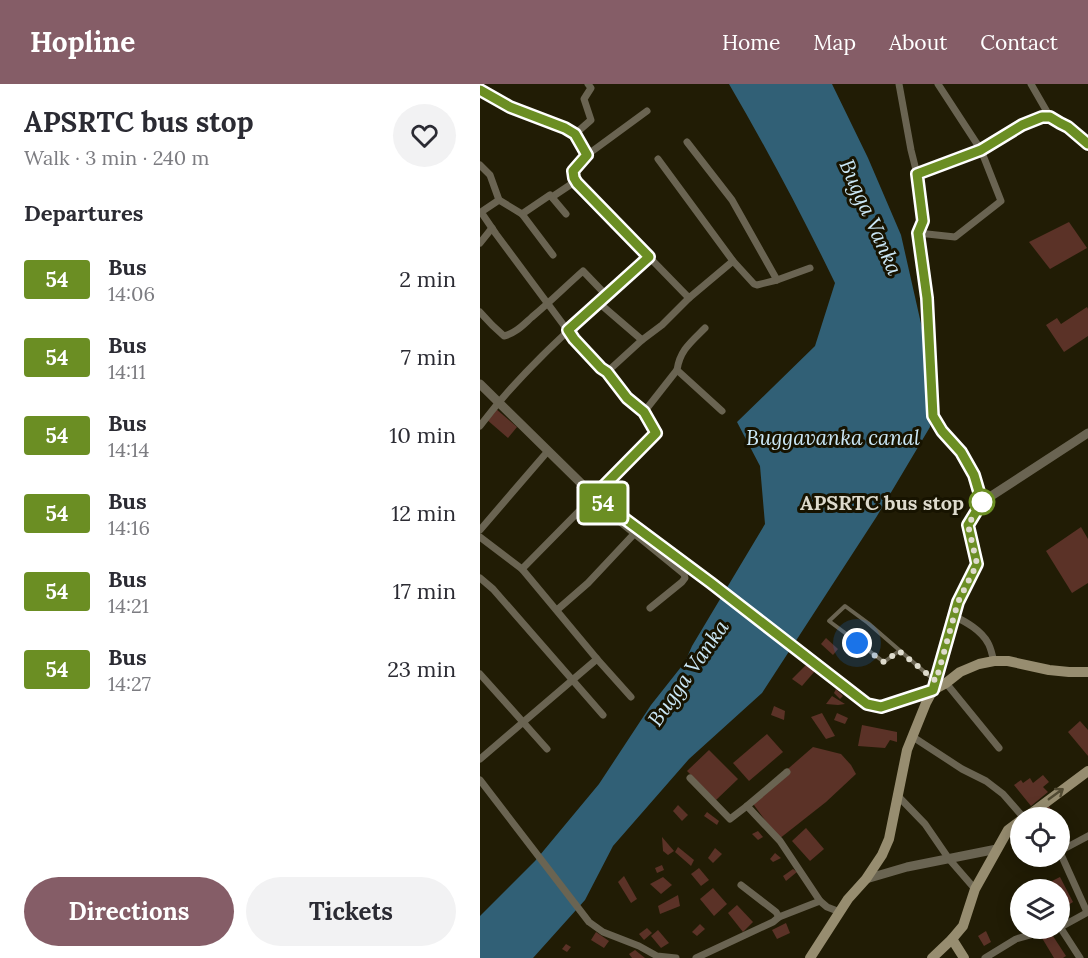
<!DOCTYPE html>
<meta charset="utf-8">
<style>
:root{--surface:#fff;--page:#f2f2f3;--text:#2b2b33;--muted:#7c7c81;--accent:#855d67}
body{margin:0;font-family:Lora,serif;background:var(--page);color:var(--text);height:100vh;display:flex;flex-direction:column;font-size:22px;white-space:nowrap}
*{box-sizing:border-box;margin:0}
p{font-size:20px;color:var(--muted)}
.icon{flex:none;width:33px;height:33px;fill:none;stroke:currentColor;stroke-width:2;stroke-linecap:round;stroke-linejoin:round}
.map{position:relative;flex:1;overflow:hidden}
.side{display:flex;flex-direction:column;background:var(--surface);width:480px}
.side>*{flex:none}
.badge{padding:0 12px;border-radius:4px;font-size:21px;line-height:39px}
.tools{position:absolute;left:530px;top:723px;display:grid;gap:12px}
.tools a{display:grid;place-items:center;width:60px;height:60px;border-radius:50%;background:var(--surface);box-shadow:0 3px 15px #0003;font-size:30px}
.you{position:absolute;width:30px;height:30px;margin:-15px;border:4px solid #fff;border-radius:50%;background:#1a73e8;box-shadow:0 0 0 9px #1a73e833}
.map>.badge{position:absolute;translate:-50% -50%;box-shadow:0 0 0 3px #fff}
h2{padding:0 24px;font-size:22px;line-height:54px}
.round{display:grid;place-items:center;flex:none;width:63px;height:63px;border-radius:32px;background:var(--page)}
.headline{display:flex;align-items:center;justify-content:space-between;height:102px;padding:0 24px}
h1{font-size:28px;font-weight:700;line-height:45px}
.cta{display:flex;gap:12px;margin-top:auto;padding:12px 24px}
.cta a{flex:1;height:69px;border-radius:36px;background:var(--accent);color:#fff;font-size:24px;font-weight:700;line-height:69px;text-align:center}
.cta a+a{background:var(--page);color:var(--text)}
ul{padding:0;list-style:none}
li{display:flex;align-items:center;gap:18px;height:78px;padding:0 24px}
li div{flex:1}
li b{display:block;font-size:22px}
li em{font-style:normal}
li .badge{min-width:66px;font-weight:700;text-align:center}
header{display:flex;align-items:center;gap:36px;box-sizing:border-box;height:84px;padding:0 30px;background:var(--accent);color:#fff}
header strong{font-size:28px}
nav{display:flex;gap:33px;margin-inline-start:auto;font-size:21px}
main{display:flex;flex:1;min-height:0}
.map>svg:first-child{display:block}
</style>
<header>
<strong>Hopline</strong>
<nav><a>Home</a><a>Map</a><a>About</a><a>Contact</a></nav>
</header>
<main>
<section class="side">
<div class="headline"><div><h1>APSRTC bus stop</h1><p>Walk · 3 min · 240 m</p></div><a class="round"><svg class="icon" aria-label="heart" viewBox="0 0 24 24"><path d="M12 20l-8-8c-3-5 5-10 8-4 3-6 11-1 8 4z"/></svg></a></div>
<h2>Departures</h2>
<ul>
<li><span class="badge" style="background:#6b8e23;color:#fff">54</span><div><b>Bus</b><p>14:06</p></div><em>2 min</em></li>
<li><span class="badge" style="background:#6b8e23;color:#fff">54</span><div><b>Bus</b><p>14:11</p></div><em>7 min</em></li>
<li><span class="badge" style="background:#6b8e23;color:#fff">54</span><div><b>Bus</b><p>14:14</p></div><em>10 min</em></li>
<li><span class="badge" style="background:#6b8e23;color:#fff">54</span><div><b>Bus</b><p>14:16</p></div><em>12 min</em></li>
<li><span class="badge" style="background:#6b8e23;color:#fff">54</span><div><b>Bus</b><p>14:21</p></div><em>17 min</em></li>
<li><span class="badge" style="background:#6b8e23;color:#fff">54</span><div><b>Bus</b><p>14:27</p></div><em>23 min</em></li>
</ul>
<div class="cta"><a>Directions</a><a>Tickets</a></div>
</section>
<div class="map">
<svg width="608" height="874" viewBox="0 0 608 874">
<rect width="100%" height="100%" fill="#211c05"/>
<path fill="#316076" d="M249,0H352L388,74L421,151L447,266L450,343L397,432L282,609L209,675L133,762L105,816L53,874H0V832L55,777L119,700L171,621L205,578L212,562L285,440L280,382L257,338L335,262L355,199C322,131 287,65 249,0Z"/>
<g fill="#5b3227">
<path d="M589,138L607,164L570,185L549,158Z"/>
<path d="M607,223L608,225V252L584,268L566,241L577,234L581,240Z"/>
<path d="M15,324L37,343L28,354L6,335Z"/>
<path d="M601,443L608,455V499L592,509L566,467Z"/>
<path d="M346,554L358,565L353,571L341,560Z"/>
<path d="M327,580L335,587L322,602L312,595Z"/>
<path d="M356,605L363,612L360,615L354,609Z"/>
<path d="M352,612L365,620L358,621L346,620Z"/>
<path d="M294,622L305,627L304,636L291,631Z"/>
<path d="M342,629L355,652L346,655L331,633Z"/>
<path d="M357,629L368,634L365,640L354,636Z"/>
<path d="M600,637L608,646V672L588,648Z"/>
<path d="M382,641L417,648V658L410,656L405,664L378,662Z"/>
<path d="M287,650L303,668L269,697L253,679Z"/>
<path d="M333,663L361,670L371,681L376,690L346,718L299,755L271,717Z"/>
<path d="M229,666L258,695L236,716L207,687Z"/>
<path d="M563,691L569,698L563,703L568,708L551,722L534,701L541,696L543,699L550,694L553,699Z"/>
<path d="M198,721L208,731L202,737L193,727Z"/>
<path d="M568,721L575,731L571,734H569L563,724Z"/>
<path d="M227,728L239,737L237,741L224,732Z"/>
<path d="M326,744L344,765L330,777L312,757Z"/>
<path d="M278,747L283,753L278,756L272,750Z"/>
<path d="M182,753L194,767L188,771L183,767Z"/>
<path d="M198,763L214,776L211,782L195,768Z"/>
<path d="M235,764L242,770L233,779L228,774Z"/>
<path d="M295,769L301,774L293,778L290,775Z"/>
<path d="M182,781L184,786L177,789L175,784Z"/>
<path d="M219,784L229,796L221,802L211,790Z"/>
<path d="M313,785L317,788L306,797L303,792Z"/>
<path d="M144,792L157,815L151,819L138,798Z"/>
<path d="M183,793L192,801L181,810L170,800Z"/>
<path d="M580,793L593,818L585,823L579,812V806H576L572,797Z"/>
<path d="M233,804L247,820L234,832L220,815Z"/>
<path d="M198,811L200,822L180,830L178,822Z"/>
<path d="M257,821L273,838L263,848L248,829Z"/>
<path d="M306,839L310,849L297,855L292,846Z"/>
<path d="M220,840L225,845L217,852L212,848Z"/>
<path d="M167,844L172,849L164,856L159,850Z"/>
<path d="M178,846L189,859L181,864L171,852Z"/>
<path d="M506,847L511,858L504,862L498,852Z"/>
<path d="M116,848L129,857L124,864L111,856Z"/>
<path d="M571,849L586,872L583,874H574L562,854Z"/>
<path d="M86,860L91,863L87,868L82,865Z"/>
<path d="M155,866L165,874H152L149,870Z"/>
</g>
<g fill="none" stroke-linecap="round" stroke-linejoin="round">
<path stroke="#6a6452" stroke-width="4" d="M419,567L404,578L349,537L365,522L388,539L455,597"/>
<g stroke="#6a6452" stroke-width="7">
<path d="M419,0L431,66L437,90"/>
<path d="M458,0L501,66L521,117L475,153L438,149L447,214L453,332L462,347L481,368L494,391L502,418"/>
<path d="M551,0L570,33"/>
<path d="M0,6L30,23L85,44L95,50L107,71L93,87L94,94L97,99L209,214L253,177L274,200L277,201L297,196L330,184"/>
<path d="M95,50L111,36L104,15L111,4L108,0"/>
<path d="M207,58L252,116L297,196"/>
<path d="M107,71L167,27"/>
<path d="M178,75L253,177"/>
<path d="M0,81L10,91L19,116L42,130L70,111L86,130"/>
<path d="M72,113L90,101L97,99"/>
<path d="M19,116L1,128L16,150L94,255L121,284L127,288L147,314L164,328L176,349L42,485"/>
<path d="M42,130L73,171"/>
<path d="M438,149L443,137L437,90L501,66L542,41L554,35L562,33H570L588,43L608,60"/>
<path d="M0,159L12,144"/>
<path d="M119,219L162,256"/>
<path d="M0,228L12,241L24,252C36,249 43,241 52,233C70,218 86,202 103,187L127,212"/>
<path d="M225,244C211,258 200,266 197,286L242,327"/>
<path d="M127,288L162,256L182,241L209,214"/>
<path d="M164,328L197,286"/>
<path d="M0,342C48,278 111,227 169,173"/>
<path d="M112,415L204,490L205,494L202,498L170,524"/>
<path d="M0,446L68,367"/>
<path d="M0,453L42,485L117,575L151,613"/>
<path d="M0,494L13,505L123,631"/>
<path d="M77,526L108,499L154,450"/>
<path d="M474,532C486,538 501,546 508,559C511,564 512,571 514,577"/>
<path d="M0,590L67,665"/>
<path d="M466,599L519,664"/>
<path d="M433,653L482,685L506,697L523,710L544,734"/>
<path d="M0,675L117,575"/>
<path d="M210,694L250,735L267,722L300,757L340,817L347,823L360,828"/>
<path d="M0,696L109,838L123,848L159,862L177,872L196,874"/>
<path d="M417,711L445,740L469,775L495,805"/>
<path d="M267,722L307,688"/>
<path d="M579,766L607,828"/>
<path d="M580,767L608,752"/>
<path d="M261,801L296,828L299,833"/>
<path d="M580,843L600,874"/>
<path d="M579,844L608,828"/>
<path d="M216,874L293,838L299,833L340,817"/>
<path d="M505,874L536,855L576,844"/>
</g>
<g stroke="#6a6452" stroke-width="9">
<path d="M0,300L114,412L231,499L387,620L401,623L453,606L478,518L497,480L488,441L502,418L608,349"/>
<path d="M386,795L427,783L517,765"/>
</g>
<g stroke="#978d70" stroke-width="10">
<path d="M545,734L608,687"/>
<path d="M330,874L368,815L386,795L402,771L409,755L427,666L446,619L453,606L466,599L480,588L499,580L514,577H528L569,586L589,588H608"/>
<path d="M452,874L472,855"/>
<path d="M484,874L472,855L483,842L495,805L528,746L540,737"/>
</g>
</g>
<defs><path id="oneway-shaft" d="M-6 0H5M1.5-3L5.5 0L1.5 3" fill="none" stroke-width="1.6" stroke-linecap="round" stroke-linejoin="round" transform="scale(1.5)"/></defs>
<use stroke="#514a32" href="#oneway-shaft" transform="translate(576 710) rotate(-36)"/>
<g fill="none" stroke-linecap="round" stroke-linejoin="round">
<defs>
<path id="line" d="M0,6L30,23L85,44L95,50L107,71L93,87L94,94L97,99L169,173L88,246L94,255L121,284L127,288L147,314L164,328L176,349L114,412L231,499L387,620L401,623L453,606L478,518L497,480L488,441L502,418L494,391L481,368L462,347L453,332L447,214L438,149L443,137L437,90L501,66L542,41L562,33H570L580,39L588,43L608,60"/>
</defs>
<use href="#line" stroke="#fff" stroke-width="14"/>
<use href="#line" stroke="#6b8e23" stroke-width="9"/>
<path stroke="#dedbcd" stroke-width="6" stroke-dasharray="0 10.8" d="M377,559L404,578L419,567L456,597L478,518L497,480L488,441L502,418"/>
</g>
<circle fill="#fff" stroke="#6b8e23" stroke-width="3" cx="502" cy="418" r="12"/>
<g text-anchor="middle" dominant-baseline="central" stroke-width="6" stroke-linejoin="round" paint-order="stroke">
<g font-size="20" font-weight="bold" fill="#dedbcd" stroke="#171300" text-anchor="end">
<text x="484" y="418">APSRTC bus stop</text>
</g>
<g font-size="21" font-style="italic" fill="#cbe8f7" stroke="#171300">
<text transform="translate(391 133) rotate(66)">Bugga Vanka</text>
<text x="353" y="353">Buggavanka canal</text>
<text transform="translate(208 589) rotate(-55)">Bugga Vanka</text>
</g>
</g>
</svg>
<div class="tools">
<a><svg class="icon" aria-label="locate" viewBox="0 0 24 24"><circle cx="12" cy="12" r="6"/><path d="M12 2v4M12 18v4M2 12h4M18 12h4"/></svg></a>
<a><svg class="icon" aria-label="layers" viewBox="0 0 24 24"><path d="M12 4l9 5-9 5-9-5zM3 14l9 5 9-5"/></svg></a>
</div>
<div class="you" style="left:377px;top:559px"></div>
<b class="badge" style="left:123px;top:419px;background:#6b8e23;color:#fff">54</b>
</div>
</main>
